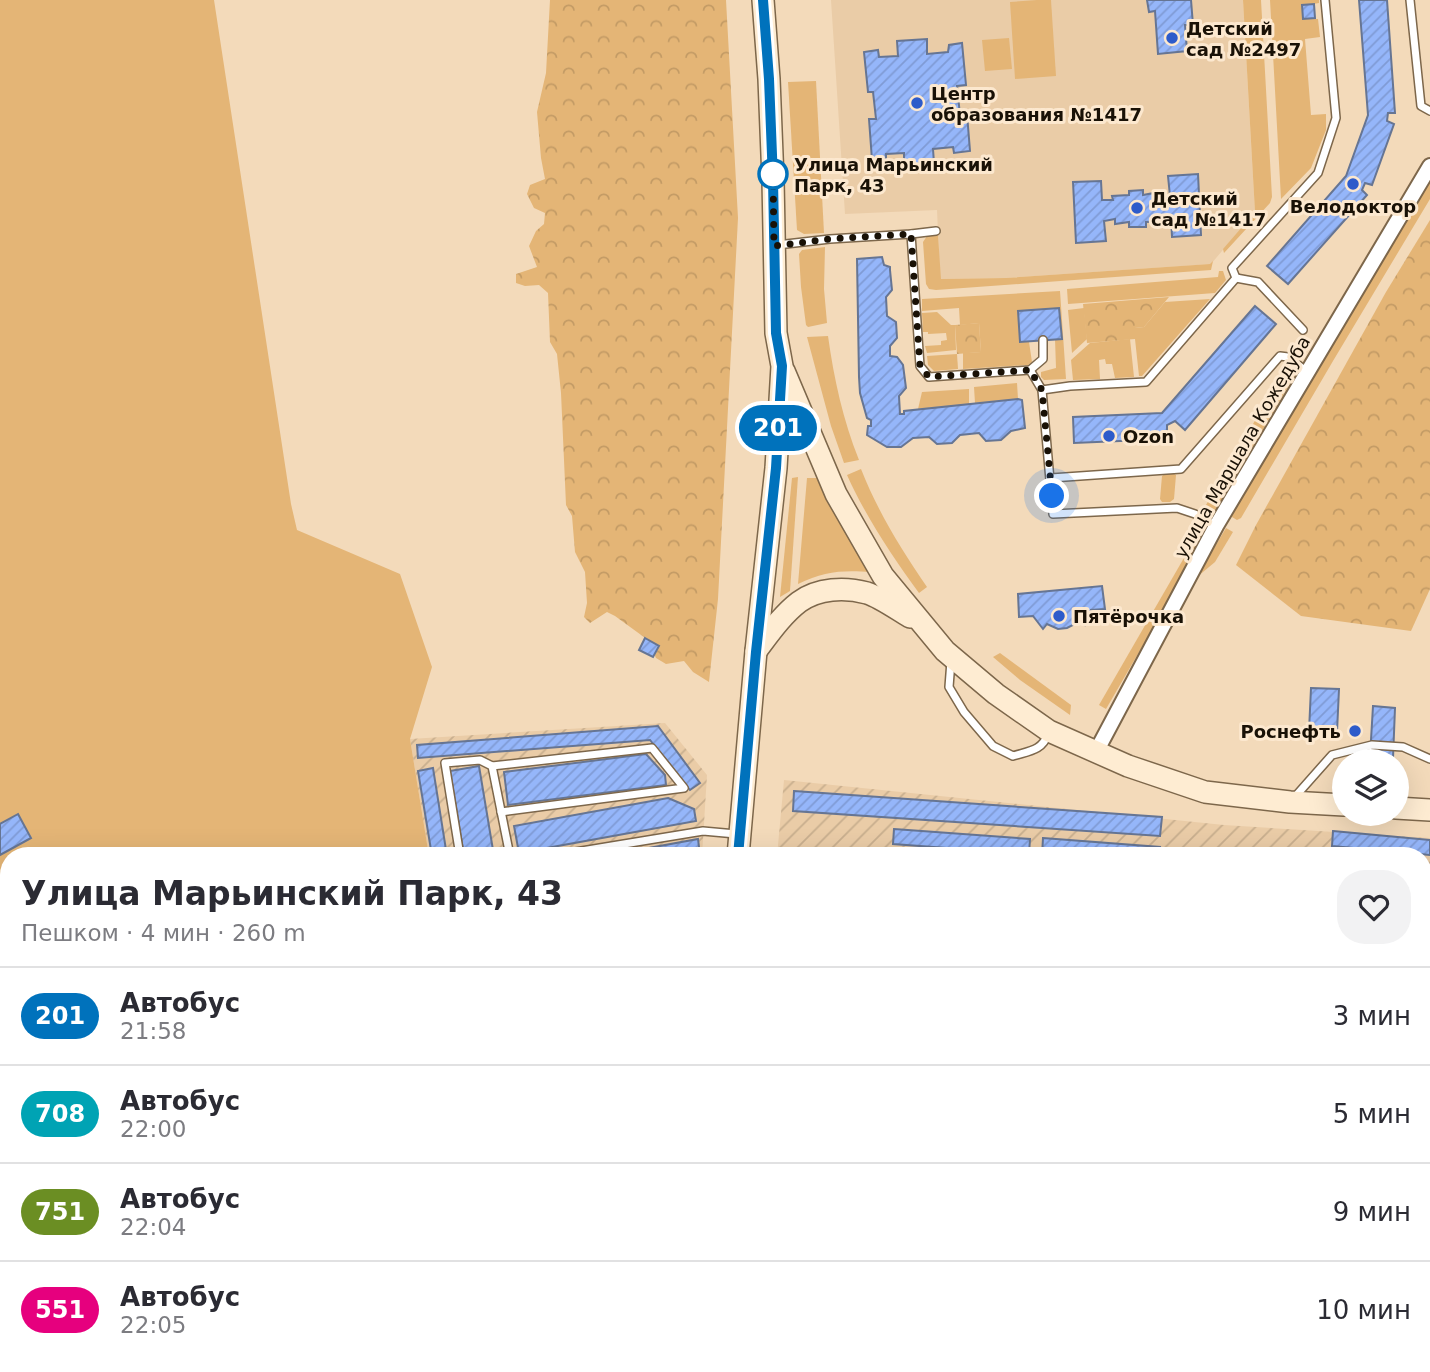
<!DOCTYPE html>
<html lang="ru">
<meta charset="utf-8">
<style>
:root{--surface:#fff;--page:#f2f2f3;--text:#2b2b33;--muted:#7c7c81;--line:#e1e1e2}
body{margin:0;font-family:"DejaVu Sans",sans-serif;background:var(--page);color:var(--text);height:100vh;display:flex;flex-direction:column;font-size:26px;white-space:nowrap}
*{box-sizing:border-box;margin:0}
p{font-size:23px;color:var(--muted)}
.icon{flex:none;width:38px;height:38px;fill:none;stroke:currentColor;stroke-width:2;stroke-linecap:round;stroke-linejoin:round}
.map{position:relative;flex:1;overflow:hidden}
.side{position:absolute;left:0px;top:847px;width:1432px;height:525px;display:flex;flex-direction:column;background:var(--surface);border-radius:28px 28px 0 0;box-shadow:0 7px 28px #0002}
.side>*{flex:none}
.badge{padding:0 14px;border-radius:23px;font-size:24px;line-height:46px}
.fabs{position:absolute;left:1332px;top:749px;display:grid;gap:14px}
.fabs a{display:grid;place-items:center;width:77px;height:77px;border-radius:50%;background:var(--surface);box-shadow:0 7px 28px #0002;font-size:35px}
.you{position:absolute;width:35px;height:35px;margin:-18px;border:5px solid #fff;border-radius:50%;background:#1a73e8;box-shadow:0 0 0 10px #1a73e833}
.map>.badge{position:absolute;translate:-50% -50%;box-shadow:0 0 0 4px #fff}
.round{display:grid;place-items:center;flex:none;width:74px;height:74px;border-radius:28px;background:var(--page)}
.headline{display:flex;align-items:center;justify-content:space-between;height:119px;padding:0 21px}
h1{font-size:33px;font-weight:600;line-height:52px}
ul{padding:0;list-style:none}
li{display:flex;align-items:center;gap:21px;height:98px;padding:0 21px;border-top:2px solid var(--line)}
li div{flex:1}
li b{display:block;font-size:26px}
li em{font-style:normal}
li .badge{min-width:77px;font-weight:700;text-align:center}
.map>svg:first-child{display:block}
</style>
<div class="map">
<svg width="1430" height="1372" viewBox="0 0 1430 1372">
<defs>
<pattern id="industrial-furrows" width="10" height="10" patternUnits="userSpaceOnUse" patternTransform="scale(1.75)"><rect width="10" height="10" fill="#eacca7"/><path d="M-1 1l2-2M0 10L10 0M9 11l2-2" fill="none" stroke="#c8ae8e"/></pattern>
<pattern id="forest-firs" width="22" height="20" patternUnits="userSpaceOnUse" patternTransform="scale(1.75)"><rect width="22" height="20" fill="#e4b576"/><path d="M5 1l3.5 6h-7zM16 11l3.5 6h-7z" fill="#c39b65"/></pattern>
<pattern id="park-crowns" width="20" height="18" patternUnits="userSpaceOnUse" patternTransform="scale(1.75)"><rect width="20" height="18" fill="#e4b576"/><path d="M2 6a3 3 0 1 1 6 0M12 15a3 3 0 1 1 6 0" fill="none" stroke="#c39b65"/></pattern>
<pattern id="building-hatch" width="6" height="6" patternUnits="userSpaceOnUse" patternTransform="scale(1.75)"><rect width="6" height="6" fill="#95b6fa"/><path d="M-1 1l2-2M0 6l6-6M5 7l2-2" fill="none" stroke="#809bd5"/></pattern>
</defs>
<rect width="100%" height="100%" fill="#f3daba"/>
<path fill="#eacca7" d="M831,0H1243L1255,212L1211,264L1006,278L940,279L937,210L845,214Z"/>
<g fill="url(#industrial-furrows)">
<path d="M665,723L707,775L702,856H429L410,739Z"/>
<path d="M784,780L1224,825L1430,838V1011L1423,1026V856H777Z"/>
<path d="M9,1184V1363H152L156,1372H0V1186Z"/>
<path d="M186,1363H434L437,1372H189Z"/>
</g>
<g fill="#e4b576">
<path d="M0,0H214L291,504L297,530L400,574L432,667L410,739L429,856H9V1111L0,1113Z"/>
<path d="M1037,0H1051L1056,76L1015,79L1010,2Z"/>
<path d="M1243,0H1261L1272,197L1270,203L1224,253L1223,249L1255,212Z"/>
<path d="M1270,0H1319V3L1302,6L1303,19H1318L1320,37L1305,39L1311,115L1326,114V130L1311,168L1281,199Z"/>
<path d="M1009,38L1012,69L985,71L982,40Z"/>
<path d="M816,81L824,233L804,234L797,230L788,82Z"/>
<path d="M1430,178V199L1333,361L1241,518L1237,520L1232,517L1231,514Z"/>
<path d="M938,235L941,279L1006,278L1210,264L1213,261L1211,270L936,290L929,289L926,284L923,242L927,236Z"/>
<path d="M825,247L824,289L827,323L808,327L806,325L801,287L799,254L802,250Z"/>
<path d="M1219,271H1223L1226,280L1215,293L1068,304L1067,289L1218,277Z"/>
<path d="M1060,291L1066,379L1044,380L1041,377V372L1056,368L1055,339L1062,338L1059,308L1018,311L1020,342H1029L1032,362L1028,365L963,369V353L981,352L979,323L960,325L959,308L922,311V299Z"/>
<path d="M1210,299L1142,376H1139L1135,339V328L1144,327L1165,302Z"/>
<path d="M1084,308L1087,339L1072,353L1068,310Z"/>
<path d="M937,312L951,325H955L956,350L927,353L925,346L941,345V341L947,340L946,333L928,334V332H923L922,313Z"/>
<path d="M828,336C834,379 843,420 859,460L844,463L831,426L807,337Z"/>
<path d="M1130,339L1134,377L1115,378L1112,364H1106L1105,359L1099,360L1100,379L1073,380L1071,360L1090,343Z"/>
<path d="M957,354L958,369L934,371L928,365L927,356Z"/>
<path d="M1286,367L1296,373L1215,511L1206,505Z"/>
<path d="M1017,383L1018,399L975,403L974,387Z"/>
<path d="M969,389V404L918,409L922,392Z"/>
<path d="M861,469C878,512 901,549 927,587L919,593C892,556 866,517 847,475Z"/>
<path d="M1171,472L1176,475L1174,499L1170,502H1162L1160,499L1162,476L1166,473Z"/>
<path d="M798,477L790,591L780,597L792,478Z"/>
<path d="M807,478H817L871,572C843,570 824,571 798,584Z"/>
<path d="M1203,525L1211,528L1106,709L1099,705Z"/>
<path d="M1226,528L1233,532L1215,562L1197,577Z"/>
<path d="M1000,653L1071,705L1070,715L1020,680L993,657Z"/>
<path d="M1423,1293L1430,1295V1372H1252L1254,1363H1423Z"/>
</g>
<path fill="url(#forest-firs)" d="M533,1363H577L579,1372H533Z"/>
<g fill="url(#park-crowns)">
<path d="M550,0H726L738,218L718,599L709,682L693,672L684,661L666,664L656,658L648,640L615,616L607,612L590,623L584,617L587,603L585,572L575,552L572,516L566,505L561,393L557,354L550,342L548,293L539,285L525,286L516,283V274L537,267L529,246L536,231L544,224L545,213L534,208L527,194L530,185L545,179L541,158L537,112L546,73Z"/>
<path d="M1430,220V589L1411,631L1301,616L1236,565L1256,525L1386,292Z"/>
<path d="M1169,297L1144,327L1135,328V339L1087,343L1083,304Z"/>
<path d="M979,323L981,352L957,354L955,325Z"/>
</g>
<g fill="url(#building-hatch)" stroke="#667593" stroke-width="2">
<path d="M1147,0H1191L1193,25H1185L1187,51L1158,54L1155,11L1149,12Z"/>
<path d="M1359,0H1387L1395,113H1388L1387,121L1394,124L1372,185L1365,183L1362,190L1367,195L1288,284L1267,266L1346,176L1368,115Z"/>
<path d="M1314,4L1315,18L1303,19L1302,5Z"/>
<path d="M927,39V54L948,52L949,45L962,43L966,85L957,86L960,115L967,114L970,151L954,153L953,147L933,149L934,163L904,166V153L886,154V159L872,160L869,119H876L873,92H868L864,52L878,50L879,57L898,56L897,41Z"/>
<path d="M1198,174L1201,235L1172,237L1171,216L1160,217V221L1146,222V227H1129V222L1115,224V219L1104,221L1106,241L1076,243L1073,182L1101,181L1102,200H1113L1112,196L1129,195V191L1143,190V195L1159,192L1160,197L1170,196L1168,176Z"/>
<path d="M882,257L884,265L890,267V270L892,290L886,297L887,316L896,322L897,338L890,346V356L897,357L903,365L906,388L899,396L900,414H904V411L1018,399L1022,400L1025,428L1011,431L1001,440L986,441L979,433L960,435L952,443L937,444L929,437L913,438L901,447H887L867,435L868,426H871V420L867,418L860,393L859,377L857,259Z"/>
<path d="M1255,306L1276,324L1185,430L1175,421L1167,425V439L1074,443L1073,417L1162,413Z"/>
<path d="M1059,308L1062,339L1020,342L1018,311Z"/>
<path d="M1102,586L1105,609L1091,610V617L1085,625L1078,620L1073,625L1067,628L1058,629L1047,624L1043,629L1033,616L1019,617L1018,594Z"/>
<path d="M645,638L659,646L653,657L639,650Z"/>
<path d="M1311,688L1339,689L1337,732L1309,731Z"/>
<path d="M1373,706L1395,708L1393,758L1370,757Z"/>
<path d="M658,726L700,783L690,790L650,740L418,758L417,745Z"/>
<path d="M646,754L665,775L666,785L508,805L504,772Z"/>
<path d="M479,766L494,856H464L450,771Z"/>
<path d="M433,768L447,856H432L418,771Z"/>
<path d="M794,791L1162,817L1160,836L793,811Z"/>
<path d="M668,798L694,809L696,821L519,853L514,826Z"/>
<path d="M18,814L31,838L0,855V824Z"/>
<path d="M894,829L1030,839L1029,854L893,844Z"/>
<path d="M1333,831L1430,840V855L1332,846Z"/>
<path d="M1043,838L1160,847L1159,856H1042Z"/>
<path d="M698,839L700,855L694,856H605Z"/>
<path d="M1423,906H1430V924L1423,923Z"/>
<rect x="1423" y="935" width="7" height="29"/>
<rect x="1423" y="975" width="7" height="26"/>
<path d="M0,1205L9,1225V1287L4,1289L0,1279Z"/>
<path d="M0,1316L9,1337V1355L0,1359Z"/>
<path d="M132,1363H147L151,1372H137Z"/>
<path d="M190,1363H206L209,1372H193Z"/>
<path d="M372,1363H378L394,1370L395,1372H345Z"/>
<path d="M411,1363H426L429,1372H414Z"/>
</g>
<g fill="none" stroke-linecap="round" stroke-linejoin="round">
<defs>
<g id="lane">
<path d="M1410,0L1421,106L1430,111"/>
<path d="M911,234L920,366L929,377L1030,370L1043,359V340"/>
<path d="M777,245L830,239L911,234L936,231"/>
<path d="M1236,278L1258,282L1303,330"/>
<path d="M1030,370L1042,390L1070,386L1146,382L1236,278L1232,268L1318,173L1336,118L1325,0"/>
<path d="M1042,390L1053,514L1177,508L1195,514L1216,526"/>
<path d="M1051,478L1181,469L1280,356L1288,357L1307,372"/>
<path d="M951,661L949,687L964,712L993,746L1013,756C1029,751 1042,751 1048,734"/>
<path d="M492,766L652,748L684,788L501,812"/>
<path d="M1293,799L1332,755L1372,745L1403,747L1430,759"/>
<path d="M460,856L445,763L480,760L492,766L510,856"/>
<path d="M551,856L703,831L736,834"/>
</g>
<g id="street">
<path d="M1096,752L1216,526L1430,166"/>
<path d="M522,1363V1372"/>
<path d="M594,1363L597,1372"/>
</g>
<g id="secondary">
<path d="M784,371L836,494L883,576L945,651L996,694L1049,731L1128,766L1205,792L1290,802L1344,805"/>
<path d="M756,651C769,634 782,615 799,602C818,588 845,587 867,593C880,597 898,610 910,617"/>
<path d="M1396,808L1430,810"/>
<path d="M738,856L756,651L776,468L782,366L776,333L773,180L769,79L763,0"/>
<path d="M0,1142L9,1140"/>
<path d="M1423,1152L1430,1137"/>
<path d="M1423,1277L1430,1280"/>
</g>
</defs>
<use href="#lane" stroke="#7d674b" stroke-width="10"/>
<use href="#street" stroke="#7d674b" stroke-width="18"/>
<use href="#secondary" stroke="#7d674b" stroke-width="24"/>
<use href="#lane" stroke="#fff" stroke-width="7"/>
<use href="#street" stroke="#fff" stroke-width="14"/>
<use href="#secondary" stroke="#feecd2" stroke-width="21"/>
</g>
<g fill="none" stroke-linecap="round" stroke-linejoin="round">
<defs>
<path id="line" d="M738,856L756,652L776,468L782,366L776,333L773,180L769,79L763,0"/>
</defs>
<use href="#line" stroke="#fff" stroke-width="16"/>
<use href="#line" stroke="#0072bc" stroke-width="10"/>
<path stroke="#191106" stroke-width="7" stroke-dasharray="0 12.6" d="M773,174L774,246L830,239L911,234L920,366L929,377L1030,370L1042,390L1052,496"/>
</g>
<g fill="#2d5bca" stroke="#fce8cf" stroke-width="2.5">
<circle cx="1172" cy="38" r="7"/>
<circle cx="917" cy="103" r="7"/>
<circle cx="1353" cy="184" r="7"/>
<circle cx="1137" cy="208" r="7"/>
<circle cx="1109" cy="436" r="7"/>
<circle cx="1059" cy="616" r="7"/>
<circle cx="1355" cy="731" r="7"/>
</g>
<circle fill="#fff" stroke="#0072bc" stroke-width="3.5" cx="773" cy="174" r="14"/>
<g text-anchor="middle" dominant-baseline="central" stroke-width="6" stroke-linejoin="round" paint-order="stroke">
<g font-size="18" font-weight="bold" fill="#191106" stroke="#fce8cf" text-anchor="start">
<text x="1186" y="28">Детский<tspan x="1186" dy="21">сад №2497</tspan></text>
<text x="931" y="93">Центр<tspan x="931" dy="21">образования №1417</tspan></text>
<text x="1151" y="198">Детский<tspan x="1151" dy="21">сад №1417</tspan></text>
<text x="1353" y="206" text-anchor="middle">Велодоктор</text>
<text x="1123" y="436">Ozon</text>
<text x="1073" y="616">Пятёрочка</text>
<text x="1341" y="731" text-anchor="end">Роснефть</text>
</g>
<g font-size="18" font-weight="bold" fill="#191106" stroke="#fce8cf" text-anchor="start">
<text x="794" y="164">Улица Марьинский<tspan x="794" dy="21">Парк, 43</tspan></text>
</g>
<g font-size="18" fill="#191106" stroke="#fce8cf">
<text transform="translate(1242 447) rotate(-60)">улица Маршала Кожедуба</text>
</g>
</g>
</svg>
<div class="fabs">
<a><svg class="icon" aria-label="layers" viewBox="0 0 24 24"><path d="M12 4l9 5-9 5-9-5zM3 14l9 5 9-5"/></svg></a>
</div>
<div class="you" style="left:1052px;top:496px"></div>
<b class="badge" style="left:778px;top:428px;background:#0072bc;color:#fff">201</b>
<section class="side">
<div class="headline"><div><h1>Улица Марьинский Парк, 43</h1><p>Пешком · 4 мин · 260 m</p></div><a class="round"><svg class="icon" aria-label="heart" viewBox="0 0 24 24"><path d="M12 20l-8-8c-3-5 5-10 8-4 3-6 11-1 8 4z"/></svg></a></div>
<ul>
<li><span class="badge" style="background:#0072bc;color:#fff">201</span><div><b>Автобус</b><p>21:58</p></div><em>3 мин</em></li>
<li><span class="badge" style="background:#00a3b4;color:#fff">708</span><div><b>Автобус</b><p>22:00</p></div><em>5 мин</em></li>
<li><span class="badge" style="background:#6b8e23;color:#fff">751</span><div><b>Автобус</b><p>22:04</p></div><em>9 мин</em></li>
<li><span class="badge" style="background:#e6007e;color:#fff">551</span><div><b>Автобус</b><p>22:05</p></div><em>10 мин</em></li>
</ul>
</section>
</div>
